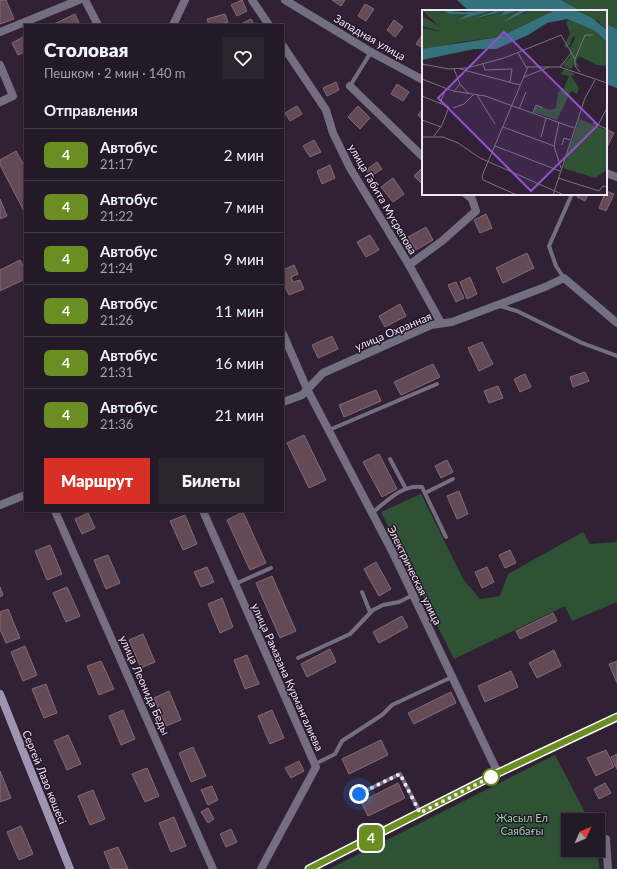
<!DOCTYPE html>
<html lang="ru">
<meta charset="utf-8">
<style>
:root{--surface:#241a27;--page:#2c232f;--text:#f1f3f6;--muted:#a3a1a7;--line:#413844;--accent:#d93025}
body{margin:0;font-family:Lato,sans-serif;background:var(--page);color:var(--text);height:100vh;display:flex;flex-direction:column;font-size:15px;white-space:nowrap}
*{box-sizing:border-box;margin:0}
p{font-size:13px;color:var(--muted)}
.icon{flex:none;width:22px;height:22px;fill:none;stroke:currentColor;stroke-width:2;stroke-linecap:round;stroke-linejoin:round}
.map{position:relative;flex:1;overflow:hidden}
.sheet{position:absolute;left:24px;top:24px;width:260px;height:488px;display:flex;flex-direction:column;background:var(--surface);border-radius:0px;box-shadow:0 2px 6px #0003,0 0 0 1px var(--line)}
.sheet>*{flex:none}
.badge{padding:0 8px;border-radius:6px;font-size:14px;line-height:26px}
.needle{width:26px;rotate:45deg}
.buttons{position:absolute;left:561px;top:813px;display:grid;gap:8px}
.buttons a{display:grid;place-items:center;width:44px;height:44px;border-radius:0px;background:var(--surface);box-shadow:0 2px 6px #0003,0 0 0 1px var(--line);font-size:20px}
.you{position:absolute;width:20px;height:20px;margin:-10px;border:3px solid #fff;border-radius:50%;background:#1a73e8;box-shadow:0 0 0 6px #1a73e833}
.map>.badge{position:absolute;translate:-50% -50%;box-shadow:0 0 0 2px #fff}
h2{padding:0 20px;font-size:15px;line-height:36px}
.round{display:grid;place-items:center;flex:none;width:42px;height:42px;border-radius:0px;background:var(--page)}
.headline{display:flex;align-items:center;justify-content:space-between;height:68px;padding:0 20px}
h1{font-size:19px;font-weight:800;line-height:30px}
.cta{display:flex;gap:8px;margin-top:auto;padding:8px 20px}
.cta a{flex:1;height:46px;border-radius:0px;background:var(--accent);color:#fff;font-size:16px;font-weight:800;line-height:46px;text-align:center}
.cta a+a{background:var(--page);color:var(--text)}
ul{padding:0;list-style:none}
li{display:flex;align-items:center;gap:12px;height:52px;padding:0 20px;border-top:1px solid var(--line)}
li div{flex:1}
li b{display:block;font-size:15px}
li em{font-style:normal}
li .badge{min-width:44px;font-weight:700;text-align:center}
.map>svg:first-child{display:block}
</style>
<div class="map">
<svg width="617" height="869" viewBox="0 0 617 869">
<rect width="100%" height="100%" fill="#302234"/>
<g fill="#2f5235">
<path d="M561,0H617V29L606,24V11H581Z"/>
<path d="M421,494L463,579L480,599L500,596L508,574L583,532L590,544L617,542V602L572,621L565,606L454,659L381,512Z"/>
<path d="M555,755L589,820H568V850H598V848L599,869H329Z"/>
</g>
<g fill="#35727e">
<path d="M457,0H561L581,11H469Z"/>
<path d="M606,24L617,29V88L606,84Z"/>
</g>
<g fill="#644a55" stroke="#866a76">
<path d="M0,0H6L14,19L0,24Z"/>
<path d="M242,0L247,11L237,16L231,5Z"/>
<path d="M332,0H345L341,6Z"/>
<path d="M365,4L374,9L366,21L358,16Z"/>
<path d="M75,14L80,25H52Z"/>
<path d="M225,14L228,22L218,25H209L207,19Z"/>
<path d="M251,19L254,25H239Z"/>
<path d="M394,20L403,27L395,37L387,30Z"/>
<path d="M423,34V48L416,44Z"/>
<path d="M23,37L25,42V52L18,55L12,43Z"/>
<path d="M336,82L339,90L327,96L323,88Z"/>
<path d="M397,84L409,92L403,101L391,94Z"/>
<path d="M297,106L302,114L290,121L285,113Z"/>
<path d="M358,106L370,118L360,129L348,117Z"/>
<path d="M423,109V120L418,115Z"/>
<path d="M606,129L614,133L607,147H606Z"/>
<path d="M314,140L321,152L310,157L303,146Z"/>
<path d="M16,151L25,167V213L0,165V160Z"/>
<path d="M377,162L382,169L371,176L366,170Z"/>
<path d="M330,165L335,178L322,184L317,171Z"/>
<path d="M423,167V185L414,176Z"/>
<path d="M393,178L404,194L393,202L381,187Z"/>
<path d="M606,191L614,194L606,211L599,208Z"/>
<path d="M579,194H588L585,201L577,197Z"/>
<path d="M0,199L7,216L0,219Z"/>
<path d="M486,214L492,228L480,233L474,220Z"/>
<path d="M426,227L433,240L416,250L408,237Z"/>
<path d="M370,235L379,250L366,257L357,242Z"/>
<path d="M527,253L534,268L503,283L496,268Z"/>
<path d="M20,260L25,269V279L0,291V270Z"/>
<path d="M294,265L298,274L291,277L293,282L300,280L304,289L289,295L283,283V270Z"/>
<path d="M470,277L477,294L467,299L460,282Z"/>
<path d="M456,282L464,298L456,302L448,285Z"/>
<path d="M400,304L406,316L385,327L379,316Z"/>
<path d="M332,336L338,349L318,358L312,345Z"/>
<path d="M482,342L493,364L479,371L468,348Z"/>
<path d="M433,364L440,377L401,395L394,382Z"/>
<path d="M585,372L589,381L573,387L570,377Z"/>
<path d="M525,374L531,387L520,392L514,379Z"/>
<path d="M498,386L503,398L489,403L484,391Z"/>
<path d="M376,390L381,401L344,417L339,405Z"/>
<path d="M304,435L326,480L309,488L287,443Z"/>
<path d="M379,454L397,489L382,497L363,462Z"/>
<path d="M447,460L453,472L441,478L435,466Z"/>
<path d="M459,491L468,514L457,519L447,496Z"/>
<path d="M243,512L266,563L250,570L227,520Z"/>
<path d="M88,513L95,528L82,534L75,519Z"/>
<path d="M185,515L197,544L183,550L170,521Z"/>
<path d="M50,545L62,574L47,580L35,551Z"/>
<path d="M510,550L516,563L505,568L499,555Z"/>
<path d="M108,555L120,583L106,589L94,560Z"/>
<path d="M376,562L391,589L379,596L364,569Z"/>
<path d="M207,567L214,582L201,587L194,572Z"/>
<path d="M487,567L494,582L482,588L475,572Z"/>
<path d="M272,576L296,631L280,638L256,583Z"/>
<path d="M0,587L3,595L0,597Z"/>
<path d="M67,587L80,616L66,622L53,593Z"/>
<path d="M222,598L233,627L220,633L208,604Z"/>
<path d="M8,609L20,638L6,643L0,629V612Z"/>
<path d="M553,613L557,621L520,639L516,631Z"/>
<path d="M402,616L408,627L379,643L373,632Z"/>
<path d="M143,634L155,662L141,668L129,640Z"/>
<path d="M25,646L37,675L23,681L11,652Z"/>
<path d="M330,649L336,662L307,677L301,664Z"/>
<path d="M554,650L561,666L537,678L529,663Z"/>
<path d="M247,655L259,684L245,689L234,660Z"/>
<path d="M101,661L114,689L99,695L87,666Z"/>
<path d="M617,661V683L609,664Z"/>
<path d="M511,671L518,687L485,702L478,686Z"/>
<path d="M46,684L57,713L44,718L32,689Z"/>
<path d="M169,691L181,720L166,726L154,698Z"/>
<path d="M451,692L456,703L414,724L408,713Z"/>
<path d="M123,710L135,739L121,745L109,716Z"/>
<path d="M272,710L284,738L270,744L258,716Z"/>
<path d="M68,735L81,764L67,770L54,741Z"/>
<path d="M381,740L388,755L349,774L342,759Z"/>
<path d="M193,747L206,776L191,782L179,753Z"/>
<path d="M606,750L614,767L596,776L587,758Z"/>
<path d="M617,754V769L611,757Z"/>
<path d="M299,761L304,771L291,778L285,768Z"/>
<path d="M147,768L159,796L145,802L132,774Z"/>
<path d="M0,771L11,798L0,802Z"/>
<path d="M398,783L405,798L368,816L361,802Z"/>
<path d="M605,783L611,793L599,799L594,789Z"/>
<path d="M212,786L218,800L208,805L201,790Z"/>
<path d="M93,790L105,819L90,825L78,796Z"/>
<path d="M208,808L214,819L208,823L201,812Z"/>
<path d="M174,817L186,846L171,852L159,823Z"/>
<path d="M21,826L33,854L19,860L7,832Z"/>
<path d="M231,829L237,842L226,847L220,834Z"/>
<path d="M118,847L128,869H111L104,852Z"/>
</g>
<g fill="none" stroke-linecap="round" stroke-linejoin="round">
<g stroke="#736e80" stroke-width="4">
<path d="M350,86L371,52"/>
<path d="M564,278L556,266L549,246L572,194"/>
<path d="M500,306L517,311L582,343L617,356"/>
<path d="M329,430L437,384"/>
<path d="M390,459L406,489"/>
<path d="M425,493L453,479"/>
<path d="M372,513C386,502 402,484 422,487L446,537"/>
<path d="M235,584L271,568"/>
<path d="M362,592L370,612"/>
<path d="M298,658L350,634L373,610L383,605L399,602L413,595"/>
<path d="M315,764L335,754L342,741L382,715L392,705L452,677"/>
<path d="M359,794L400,774L420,812"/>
</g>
<g stroke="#736e80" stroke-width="8">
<path d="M85,0L98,25"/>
<path d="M252,0L269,25"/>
<path d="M285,0L371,52L423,80"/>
<path d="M173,25L185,0"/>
<path d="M0,32L79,0"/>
<path d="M283,46L326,110L333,133L350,168L409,265L441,323"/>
<path d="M0,65L13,96L0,102"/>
<path d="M350,86L423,157"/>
<path d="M606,173L617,177"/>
<path d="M409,265L442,241L476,211L472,199L466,194"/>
<path d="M283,334L307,389L393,553L498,773"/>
<path d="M283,402L302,395L323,373L431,325L452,322L545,287L564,278L617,323"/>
<path d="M0,505L25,495"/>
<path d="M55,511L213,869"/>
<path d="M203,511L316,767L261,869"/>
<path d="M606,839L608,869"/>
</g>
<g stroke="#9e95b3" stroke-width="8">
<path d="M0,694L70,869"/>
<path d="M309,869L498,773L617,717"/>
</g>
</g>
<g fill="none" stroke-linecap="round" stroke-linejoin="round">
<defs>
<path id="line" d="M309,869L498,773L617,717"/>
</defs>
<use href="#line" stroke="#fff" stroke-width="9"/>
<use href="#line" stroke="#6b8e23" stroke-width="6"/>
<path stroke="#f0e6f3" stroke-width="4" stroke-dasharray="0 7.2" d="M359,794L400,774L420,813L491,777"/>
</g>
<circle fill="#fff" stroke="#6b8e23" stroke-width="2" cx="491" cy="777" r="8"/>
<g text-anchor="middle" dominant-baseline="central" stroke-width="3" stroke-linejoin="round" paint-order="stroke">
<g font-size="11" fill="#f0e6f3" stroke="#26182a">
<text transform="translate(370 37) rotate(30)">Западная улица</text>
<text transform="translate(383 199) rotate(60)">улица Габита Мусрепова</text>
<text transform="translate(393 331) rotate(-23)">улица Охранная</text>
<text transform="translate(415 575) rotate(64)">Электрическая улица</text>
<text transform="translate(288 677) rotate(66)">улица Рамазана Курмангалиева</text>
<text transform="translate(145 685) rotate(66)">улица Леонида Беды</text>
<text transform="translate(45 777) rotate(68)">Сергей Лазо көшесі</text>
</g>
<g font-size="11" fill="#97d4a0" stroke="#26182a">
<text x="522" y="817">Жасыл Ел<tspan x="522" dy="13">Саябағы</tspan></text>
</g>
</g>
<g transform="translate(422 10)">
<rect width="185" height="185" fill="#302234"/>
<path d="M0,0L48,3L37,9L72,0L54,9L83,1L80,6L97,0L91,5L102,4L107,0H133L77,27L38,32L6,40L0,39V18L22,22L0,16V6L17,16ZM150,0H185V20L176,11ZM147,10L173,21L185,32V56L175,55L157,46L154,51L157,58L151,54L150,59L143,57L141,54L148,47V38L153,29V26L150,28L148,35L144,38L142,37L148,23L144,12ZM143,59L153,64L149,66L157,78L155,84L149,81L135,110L112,102L114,96L128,100L134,98L136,82L142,78L147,66L138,64ZM157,109L185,120V160L173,168L141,158Z" fill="#2f5235"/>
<path d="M20,0L40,2L72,0L36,10L46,4H27ZM74,0H97L79,6L82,1L52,9ZM98,0H107L81,12L91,5ZM133,0L154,1L169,7L185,20V32L173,21L145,9L125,13L106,25L74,39H52L0,50V39L77,27Z" fill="#35727e"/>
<path fill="none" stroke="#7d7080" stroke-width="1" d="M96,43L104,57H138L185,73M0,54L27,59L45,58L82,48L139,25L153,49M61,54L63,60L90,59L88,72M138,57L149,43M32,59L38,74M38,59L98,75M158,62L153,56V49L163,25H171M102,67L127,57M0,69L31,81L63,86L152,118M32,81L38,74L46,83M55,85L73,114M0,86L27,97L20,115L12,126M18,93L24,79M31,98L42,94L51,85M97,99L104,82M111,103L114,95L121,98M0,110L19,117M171,113L185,119M81,117L132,136L139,158M175,117L185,98M0,127H21L36,133L58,148L142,185M119,127L124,108M140,135L142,128L148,130M73,136L138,161M132,136L137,112M136,168L177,181L181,176L185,177M95,185L61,170L60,166L106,57M131,185L163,88L173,70"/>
<path fill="#9251c9" fill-opacity="0.15" stroke="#9251c9" stroke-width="2" d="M82,22L176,115L109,181L16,88Z"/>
<rect width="185" height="185" fill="none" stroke="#f0e6f3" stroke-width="2"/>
</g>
</svg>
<div class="buttons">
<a><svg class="needle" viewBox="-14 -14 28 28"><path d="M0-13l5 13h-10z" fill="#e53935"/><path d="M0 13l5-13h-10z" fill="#a3a1a7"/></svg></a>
</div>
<div class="you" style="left:359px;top:794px"></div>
<b class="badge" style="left:371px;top:838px;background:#6b8e23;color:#fff">4</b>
<section class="sheet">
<div class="headline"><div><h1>Столовая</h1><p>Пешком · 2 мин · 140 m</p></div><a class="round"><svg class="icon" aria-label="heart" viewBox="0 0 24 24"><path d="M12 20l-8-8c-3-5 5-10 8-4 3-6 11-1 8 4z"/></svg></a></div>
<h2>Отправления</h2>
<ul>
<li><span class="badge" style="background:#6b8e23;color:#fff">4</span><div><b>Автобус</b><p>21:17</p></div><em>2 мин</em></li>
<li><span class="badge" style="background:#6b8e23;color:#fff">4</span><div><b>Автобус</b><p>21:22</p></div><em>7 мин</em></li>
<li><span class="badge" style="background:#6b8e23;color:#fff">4</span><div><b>Автобус</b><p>21:24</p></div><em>9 мин</em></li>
<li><span class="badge" style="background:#6b8e23;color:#fff">4</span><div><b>Автобус</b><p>21:26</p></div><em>11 мин</em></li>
<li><span class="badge" style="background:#6b8e23;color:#fff">4</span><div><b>Автобус</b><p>21:31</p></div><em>16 мин</em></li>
<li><span class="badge" style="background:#6b8e23;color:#fff">4</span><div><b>Автобус</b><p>21:36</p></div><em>21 мин</em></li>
</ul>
<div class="cta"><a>Маршрут</a><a>Билеты</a></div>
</section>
</div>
